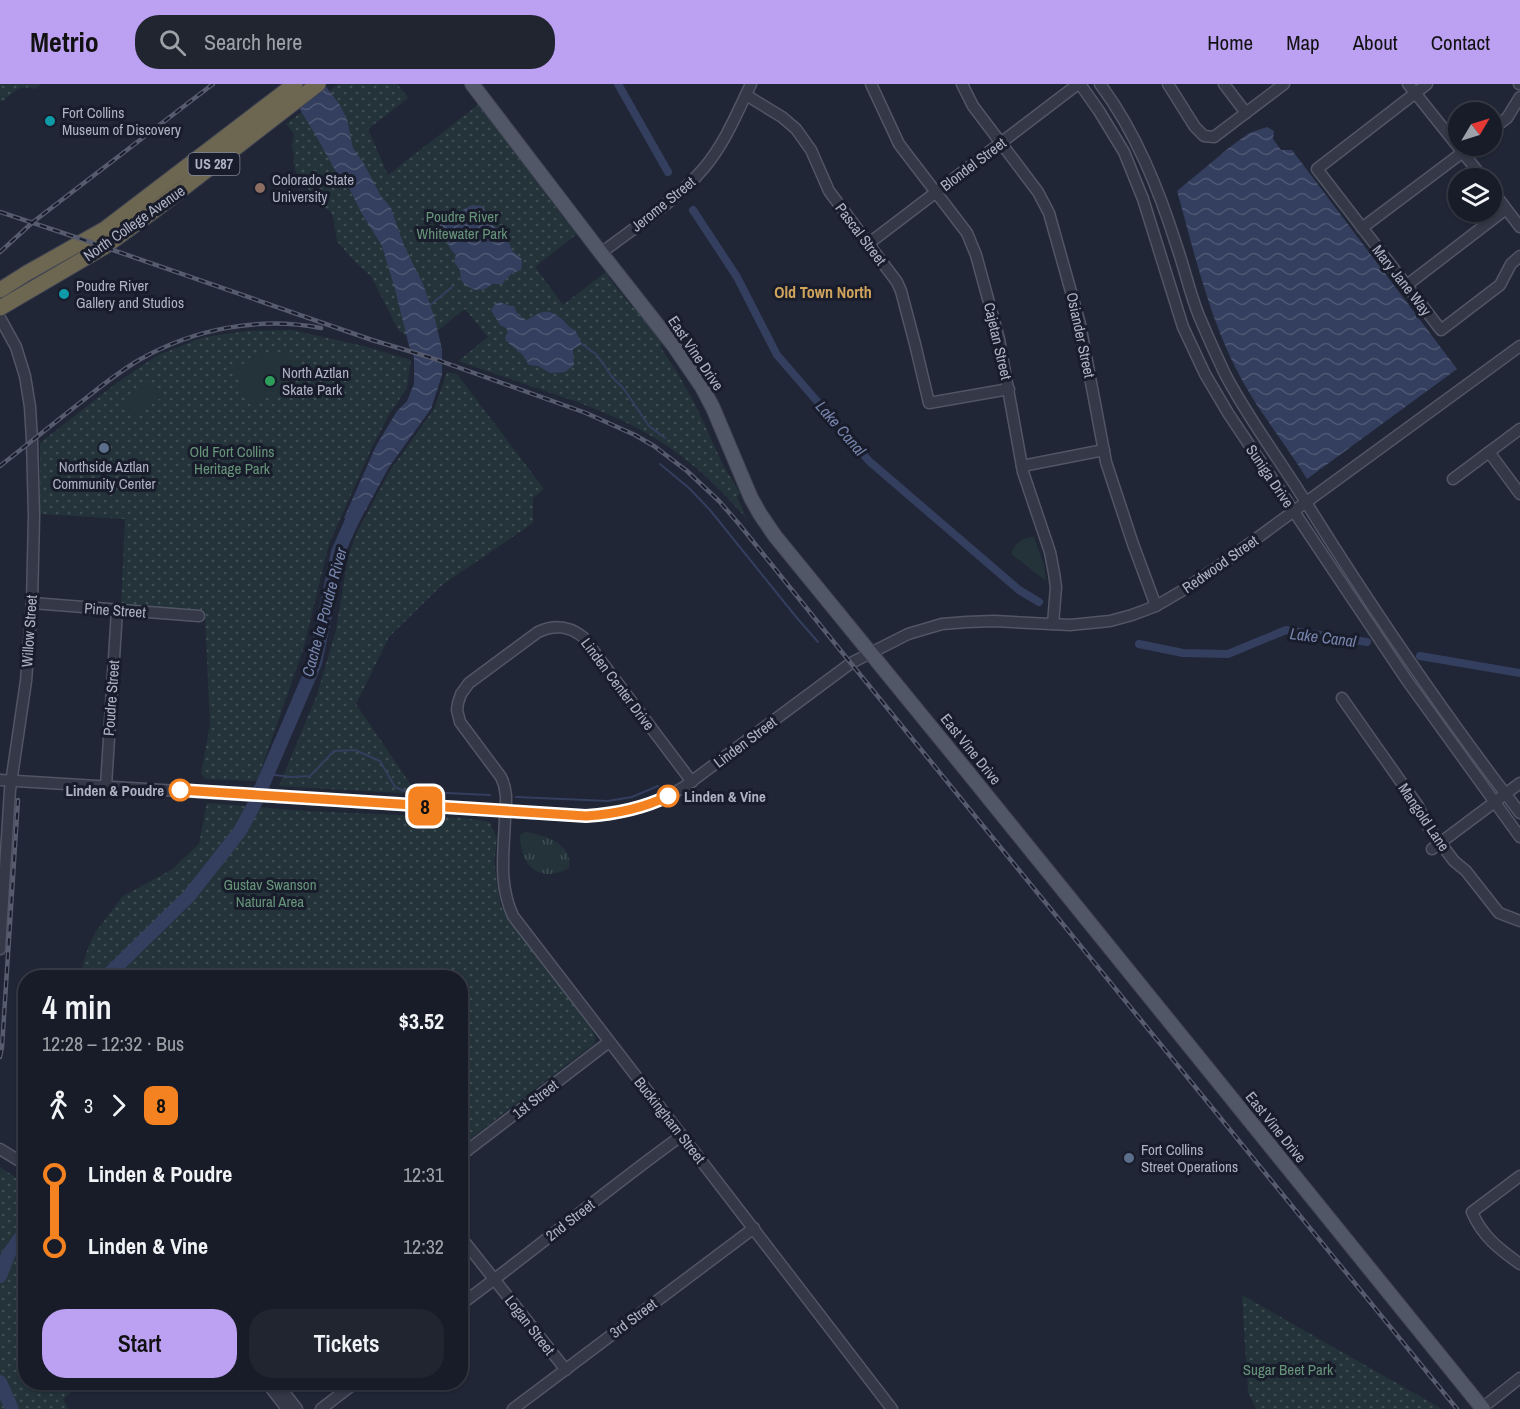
<!DOCTYPE html>
<meta charset="utf-8">
<style>
:root{--surface:#181c28;--page:#212530;--text:#f1f3f6;--muted:#9fa1a8;--line:#363a45;--accent:#bca0f2}
body{margin:0;font-family:"Archivo Narrow",sans-serif;background:var(--page);color:var(--text);height:100vh;display:flex;flex-direction:column;font-size:22px;white-space:nowrap}
*{box-sizing:border-box;margin:0}
p{font-size:20px;color:var(--muted)}
.icon{flex:none;width:33px;height:33px;fill:none;stroke:currentColor;stroke-width:2;stroke-linecap:round;stroke-linejoin:round}
.map{position:relative;flex:1;overflow:hidden}
.sheet{position:absolute;left:18px;top:886px;width:450px;height:420px;display:flex;flex-direction:column;background:var(--surface);border-radius:24px;box-shadow:0 2px 4px #0004,0 0 0 2px var(--line)}
.sheet>*{flex:none}
.badge{padding:0 12px;border-radius:9px;font-size:21px;line-height:39px}
.needle{width:39px;rotate:52deg}
.tools{position:absolute;left:1448px;top:18px;display:grid;gap:12px}
.tools a{display:grid;place-items:center;width:54px;height:54px;border-radius:50%;background:var(--surface);box-shadow:0 2px 4px #0004,0 0 0 2px var(--line);font-size:30px}
.map>.badge{position:absolute;translate:-50% -50%;box-shadow:0 0 0 3px #fff}
.legs{display:flex;align-items:center;gap:9px;height:66px;padding:0 24px;font-size:20px}
.legs p{margin-inline-start:auto}
.summary{display:flex;align-items:center;justify-content:space-between;height:102px;padding:0 24px}
h1{font-size:33px;font-weight:600;line-height:45px}
.button{display:flex;gap:12px;margin-top:auto;padding:12px 24px}
.button a{flex:1;height:69px;border-radius:24px;background:var(--accent);color:#111;font-size:24px;font-weight:600;line-height:69px;text-align:center}
.button a+a{background:var(--page);color:var(--text)}
ul{padding:0 24px;list-style:none}
li{display:flex;align-items:center;gap:21px;height:72px;font-size:22px}
li i{display:grid;place-items:center;width:9px;height:100%;margin:0 8px;background:currentColor}
li i::after{content:'';width:15px;height:15px;margin:-8px;border:4px solid;border-radius:50%;background:var(--surface)}
li p{margin-inline-start:auto}
li:first-child i{background:linear-gradient(#0000 50%,currentColor 0)}
li:last-child i{background:linear-gradient(currentColor 50%,#0000 0)}
header{display:flex;align-items:center;gap:36px;box-sizing:border-box;height:84px;padding:0 30px;background:var(--accent);color:#111}
header strong{font-size:28px}
nav{display:flex;gap:33px;margin-inline-start:auto;font-size:21px}
.search{width:420px;height:54px;background:var(--page);display:flex;align-items:center;gap:15px;box-sizing:border-box;padding:0 21px;border-radius:24px;color:var(--muted);font-size:22px}
.map>svg:first-child{display:block}
</style>
<header>
<strong>Metrio</strong>
<div class="search"><svg class="icon" aria-label="search" viewBox="0 0 24 24"><circle cx="10" cy="10" r="6"/><path d="M15 15l6 6"/></svg>Search here</div>
<nav><a>Home</a><a>Map</a><a>About</a><a>Contact</a></nav>
</header>
<div class="map">
<svg width="1520" height="1325" viewBox="0 0 1520 1325">
<defs>
<pattern id="grass-tufts" width="24" height="20" patternUnits="userSpaceOnUse" patternTransform="scale(1.5)"><rect width="24" height="20" fill="#233339"/><path d="M3 7l-1-3M5 7V3M7 7l1-3M15 17l-1-3M17 17v-4M19 17l1-3" fill="none" stroke="#404e54"/></pattern>
<pattern id="park-dots" width="8" height="8" patternUnits="userSpaceOnUse" patternTransform="scale(1.5)"><rect width="8" height="8" fill="#233339"/><path d="M2 2h.1M6 6h.1" fill="none" stroke="#404e54" stroke-width="1.8" stroke-linecap="round"/></pattern>
<pattern id="water-waves" width="16" height="10" patternUnits="userSpaceOnUse" patternTransform="scale(1.5)"><rect width="16" height="10" fill="#343e5e"/><path d="M0 5q4-4 8 0t8 0" fill="none" stroke="#4f5873"/></pattern>
</defs>
<rect width="100%" height="100%" fill="#202636"/>
<path fill="url(#grass-tufts)" d="M525,748C544,751 573,759 569,784C540,800 520,782 520,751Z"/>
<g fill="url(#park-dots)">
<path d="M0,0H41L35,5C21,0 13,8 3,17H0Z"/>
<path d="M338,0H397L408,14L368,45L388,91L479,20L565,136L572,141L578,149L535,183L563,221L607,187L609,194L631,222L636,225L661,258V264L680,293L696,322L723,381L740,409L737,413L747,435C724,410 701,385 673,366C634,338 590,322 545,307C516,297 487,287 458,277L488,253L465,225L428,254L414,255L399,247L371,192L355,178L337,157L333,133L330,127L321,122L296,88L293,78L294,71L292,62L294,50L286,40Z"/>
<path d="M292,246L363,262L411,276L407,304L390,329L373,361L329,460L303,566L257,697L206,695L201,690L210,641L205,530L121,521L125,435L40,430V359L118,298L158,271L204,253L248,247Z"/>
<path d="M447,288L457,290L544,405L533,414V439L442,501L389,553L356,620L417,710L279,702L317,611L336,546L348,473L357,448L391,385L434,325Z"/>
<path d="M207,719L308,727L464,734L490,738L497,755L494,777L500,820L515,845L589,941L595,952V959L461,1062L460,894H79L88,864L95,849L123,812L171,786L199,760Z"/>
<path d="M0,1083L25,1100L26,1299H80L81,1300L63,1315L68,1325H0Z"/>
<path d="M1242,1211L1442,1325H1256L1248,1308Z"/>
</g>
<g fill="#233339">
<path d="M264,270H275L297,274L303,288L302,293L252,323L239,301L241,299L234,285L255,273Z"/>
<path d="M152,298L161,314L132,331L123,316Z"/>
<path d="M1029,453H1034L1044,481L1046,497L1011,470C1015,460 1019,456 1029,453Z"/>
</g>
<g fill="url(#water-waves)">
<path d="M284,0H324L340,21L347,35L353,64L363,78L381,112L391,124L403,159L423,200L435,235L442,265V291L431,325L389,383L357,442L344,434L376,362L397,327L407,317L414,300V273L409,262L396,209L382,162L362,130L349,104L336,88L315,50Z"/>
<path d="M1267,43L1274,47L1273,55L1281,66H1292L1457,285L1307,395C1287,362 1262,332 1243,298C1210,239 1195,171 1177,107L1230,63L1249,49Z"/>
<path d="M472,121L482,122L490,133L491,140C497,143 505,150 508,157C510,159 510,163 512,166C519,175 524,170 521,186L511,190L502,200H492L485,205L475,206L465,201L461,196L460,186L454,178L456,171C446,163 448,152 440,144L441,138Z"/>
<path d="M500,218L510,222H514C516,229 520,233 527,236C542,227 548,223 563,236C568,241 568,243 575,246L582,260L573,265L574,281L565,288L550,289L538,282L529,281L523,271L506,257L505,253L508,248L506,244L500,241L491,226L495,220Z"/>
</g>
<g fill="none" stroke-linecap="round" stroke-linejoin="round">
<g stroke="#343e5e" stroke-width="2">
<path d="M429,222L452,203"/>
<path d="M582,260L597,271L612,293L624,305L649,342L665,354"/>
<path d="M660,380L689,404L710,426L797,534L818,558"/>
<path d="M267,690L291,693L310,692L334,667L355,666L380,677L395,703L404,707L490,711"/>
<path d="M516,713L608,717L632,713L658,702"/>
</g>
<g stroke="#343e5e" stroke-width="8">
<path d="M618,0L668,88"/>
<path d="M693,126L737,193L777,271L869,377L1019,506L1039,518"/>
<path d="M1139,560L1183,569L1228,570L1286,546L1367,558"/>
<path d="M1420,572L1520,589"/>
</g>
<g stroke="#343e5e" stroke-width="14">
<path d="M105,894L189,812L240,747L254,721L315,579L338,468L359,421"/>
<path d="M0,1192L8,1171L26,1146"/>
<path d="M0,1298L12,1325"/>
</g>
<defs>
<g id="minor">
<path d="M871,0L899,60L967,149L976,171L999,255L1023,388L1050,468L1054,489L1056,503L1053,540"/>
<path d="M962,0L973,22L1038,108L1049,129L1080,240L1106,378L1133,460L1156,522"/>
<path d="M1080,0L1099,27L1124,68L1143,115L1183,243L1205,290L1228,329L1406,595L1520,753"/>
<path d="M1100,0C1136,48 1159,106 1177,163C1185,186 1190,210 1199,232C1207,251 1216,271 1225,290C1249,336 1280,376 1307,420C1373,526 1444,630 1520,729"/>
<path d="M1168,0L1195,43L1204,52L1214,53L1284,0"/>
<path d="M1224,0L1246,29"/>
<path d="M1408,0L1483,94"/>
<path d="M1427,0L1317,85L1441,246L1500,201L1511,180L1520,172"/>
<path d="M1519,0H1520"/>
<path d="M746,11L782,33L796,45L811,66L829,107L897,198L901,207L915,260L929,319L1009,305"/>
<path d="M1491,46L1507,34L1520,13"/>
<path d="M1491,105L1520,143"/>
<path d="M1362,144L1471,62"/>
<path d="M868,160L1078,0"/>
<path d="M601,169C635,143 676,117 704,84C725,59 737,29 751,0"/>
<path d="M1407,201L1506,125"/>
<path d="M0,234L16,263L25,292L30,323L32,356L34,432L32,519L26,597L10,706L0,865"/>
<path d="M1489,368L1520,410"/>
<path d="M1022,382L1104,366"/>
<path d="M1453,395L1520,345"/>
<path d="M32,519L199,532"/>
<path d="M1342,614L1418,722L1427,741L1454,777L1466,787L1499,829L1520,837"/>
<path d="M0,696L586,732C624,730 652,722 684,703L851,579L908,550L942,540L967,538L994,537L1070,541L1110,537L1132,531L1156,522L1185,505L1216,484L1520,262"/>
<path d="M692,698L583,553C569,542 555,540 538,548L469,599L461,610L458,619L457,626L460,638L501,693C508,707 506,719 505,734C504,769 498,799 513,832L892,1325"/>
<path d="M106,702L117,526"/>
<path d="M1432,765L1520,699"/>
<path d="M0,1065L26,1081"/>
<path d="M460,1072L609,958"/>
<path d="M1520,1092L1472,1128C1482,1152 1499,1165 1520,1180"/>
<path d="M460,1152L566,1286"/>
<path d="M460,1221C535,1166 606,1106 681,1052"/>
<path d="M267,1299L287,1325"/>
<path d="M277,1299L297,1325"/>
<path d="M1482,1324L1520,1294"/>
<path d="M321,1325L355,1299"/>
<path d="M513,1325L754,1144"/>
</g>
<path id="major" d="M472,0L601,169L674,262L702,303L713,324L751,414L760,430L775,452L966,686L1483,1325"/>
<g id="highway">
<path d="M0,206L27,189L105,145L295,0"/>
<path d="M0,224L104,163L155,126L318,0"/>
</g>
</defs>
<use href="#minor" stroke="#515565" stroke-width="13"/>
<use href="#major" stroke="#3d4151" stroke-width="16"/>
<use href="#highway" stroke="#3e4252" stroke-width="17"/>
<use href="#minor" stroke="#343847" stroke-width="10"/>
<use href="#major" stroke="#515767" stroke-width="14"/>
<use href="#highway" stroke="#6d6751" stroke-width="15"/>
<defs>
<g id="rail">
<path d="M0,128L87,157L372,256L429,273L586,329L635,351L654,362L687,387L719,417L739,440L845,572L1457,1325"/>
<path d="M0,168L33,138L213,0"/>
<path d="M0,382C24,363 48,344 72,325C94,308 115,290 139,276C193,245 259,232 321,244"/>
<path d="M0,973L2,963L18,716"/>
</g>
</defs>
<use href="#rail" stroke="#565b6e" stroke-width="4.5"/>
<use href="#rail" stroke="#191d2b" stroke-width="2" stroke-dasharray="7" stroke-linecap="butt"/>
</g>
<g fill="none" stroke-linecap="round" stroke-linejoin="round">
<defs>
<path id="line-1" d="M180,706L586,732C615,730 642,725 668,712"/>
</defs>
<use href="#line-1" stroke="#fff" stroke-width="14"/>
<use href="#line-1" stroke="#f58220" stroke-width="9"/>
</g>
<g fill="#0f9aa8" stroke="#191d2b" stroke-width="2">
<circle cx="50" cy="37" r="6"/>
<circle cx="64" cy="210" r="6"/>
</g>
<circle fill="#8d6e63" stroke="#191d2b" stroke-width="2" cx="260" cy="104" r="6"/>
<circle fill="#2e9e5b" stroke="#191d2b" stroke-width="2" cx="270" cy="297" r="6"/>
<g fill="#5c6f8a" stroke="#191d2b" stroke-width="2">
<circle cx="104" cy="364" r="6"/>
<circle cx="1129" cy="1074" r="6"/>
</g>
<g fill="#fff" stroke="#f58220" stroke-width="3">
<circle cx="180" cy="706" r="10"/>
<circle cx="668" cy="712" r="10"/>
</g>
<g text-anchor="middle" dominant-baseline="central" stroke-width="6" stroke-linejoin="round" paint-order="stroke">
<rect fill="#191d2b" stroke="#818596" stroke-width="1.5" x="188.5" y="69" width="51" height="22" rx="4.5"/>
<g font-size="14" font-weight="bold" fill="#aeb2c4">
<text x="214" y="80">US 287</text>
</g>
<g font-size="15" fill="#aeb2c4" stroke="#191d2b" text-anchor="start">
<text x="62" y="28">Fort Collins<tspan x="62" dy="17">Museum of Discovery</tspan></text>
<text x="272" y="95">Colorado State<tspan x="272" dy="17">University</tspan></text>
<text x="76" y="201">Poudre River<tspan x="76" dy="17">Gallery and Studios</tspan></text>
<text x="282" y="288">North Aztlan<tspan x="282" dy="17">Skate Park</tspan></text>
<text x="104" y="382" text-anchor="middle">Northside Aztlan<tspan x="104" dy="17">Community Center</tspan></text>
<text x="1141" y="1065">Fort Collins<tspan x="1141" dy="17">Street Operations</tspan></text>
</g>
<g font-size="15" fill="#aeb2c4" stroke="#191d2b">
<text transform="translate(973 80) rotate(-37)">Blondel Street</text>
<text transform="translate(663 120) rotate(-39)">Jerome Street</text>
<text transform="translate(134 139) rotate(-35)">North College Avenue</text>
<text transform="translate(861 150) rotate(53)">Pascal Street</text>
<text transform="translate(1402 196) rotate(52)">Mary Jane Way</text>
<text transform="translate(1081 251) rotate(78)">Osiander Street</text>
<text transform="translate(998 257) rotate(77)">Cajetan Street</text>
<text transform="translate(696 269) rotate(56)">East Vine Drive</text>
<text transform="translate(1270 392) rotate(56)">Suniga Drive</text>
<text transform="translate(1220 480) rotate(-35)">Redwood Street</text>
<text transform="translate(115 526) rotate(4)">Pine Street</text>
<text transform="translate(29 547) rotate(-86)">Willow Street</text>
<text transform="translate(618 600) rotate(53)">Linden Center Drive</text>
<text transform="translate(111 614) rotate(-86)">Poudre Street</text>
<text transform="translate(745 658) rotate(-37)">Linden Street</text>
<text transform="translate(971 665) rotate(51)">East Vine Drive</text>
<text transform="translate(1424 733) rotate(56)">Mangold Lane</text>
<text transform="translate(535 1015) rotate(-38)">1st Street</text>
<text transform="translate(670 1036) rotate(52)">Buckingham Street</text>
<text transform="translate(1276 1043) rotate(51)">East Vine Drive</text>
<text transform="translate(570 1136) rotate(-38)">2nd Street</text>
<text transform="translate(633 1234) rotate(-37)">3rd Street</text>
<text transform="translate(530 1241) rotate(52)">Logan Street</text>
</g>
<g font-size="15" fill="#669479" stroke="#191d2b">
<text x="462" y="132">Poudre River<tspan x="462" dy="17">Whitewater Park</tspan></text>
<text x="232" y="367">Old Fort Collins<tspan x="232" dy="17">Heritage Park</tspan></text>
<text x="270" y="800">Gustav Swanson<tspan x="270" dy="17">Natural Area</tspan></text>
<text x="1288" y="1285">Sugar Beet Park</text>
</g>
<g font-size="15" font-weight="bold" fill="#aeb2c4" stroke="#191d2b" text-anchor="end">
<text x="164" y="706">Linden &amp; Poudre</text>
<text x="684" y="712" text-anchor="start">Linden &amp; Vine</text>
</g>
<g font-size="16" font-weight="bold" fill="#d1a45c" stroke="#191d2b">
<text x="823" y="208">Old Town North</text>
</g>
<g font-size="16" font-style="italic" fill="#7684ac" stroke="#191d2b">
<text transform="translate(841 344) rotate(49)">Lake Canal</text>
<text transform="translate(324 528) rotate(-75)">Cache la Poudre River</text>
<text transform="translate(1323 553) rotate(7)">Lake Canal</text>
</g>
</g>
</svg>
<div class="tools">
<a><svg class="needle" viewBox="-14 -14 28 28"><path d="M0-13l5 13h-10z" fill="#e53935"/><path d="M0 13l5-13h-10z" fill="#9fa1a8"/></svg></a>
<a><svg class="icon" aria-label="layers" viewBox="0 0 24 24"><path d="M12 4l9 5-9 5-9-5zM3 14l9 5 9-5"/></svg></a>
</div>
<b class="badge" style="left:425px;top:722px;background:#f58220;color:#111">8</b>
<section class="sheet">
<div class="summary"><div><h1>4 min</h1><p>12:28 – 12:32 · Bus</p></div><b>$3.52</b></div>
<div class="legs"><svg class="icon" aria-label="walk" viewBox="0 0 24 24"><circle cx="13" cy="4" r="2"/><path d="M13 8l-2 6 4 7M11 14l-3 7M7 12l3-4h3l4 4"/></svg>3<svg class="icon" aria-label="forward" viewBox="0 0 24 24"><path d="M9 5l7 7-7 7"/></svg><b class="badge" style="background:#f58220;color:#111">8</b></div>
<ul>
<li><i style="color:#f58220"></i><b>Linden &amp; Poudre</b><p>12:31</p></li>
<li><i style="color:#f58220"></i><b>Linden &amp; Vine</b><p>12:32</p></li>
</ul>
<div class="button"><a>Start</a><a>Tickets</a></div>
</section>
</div>
